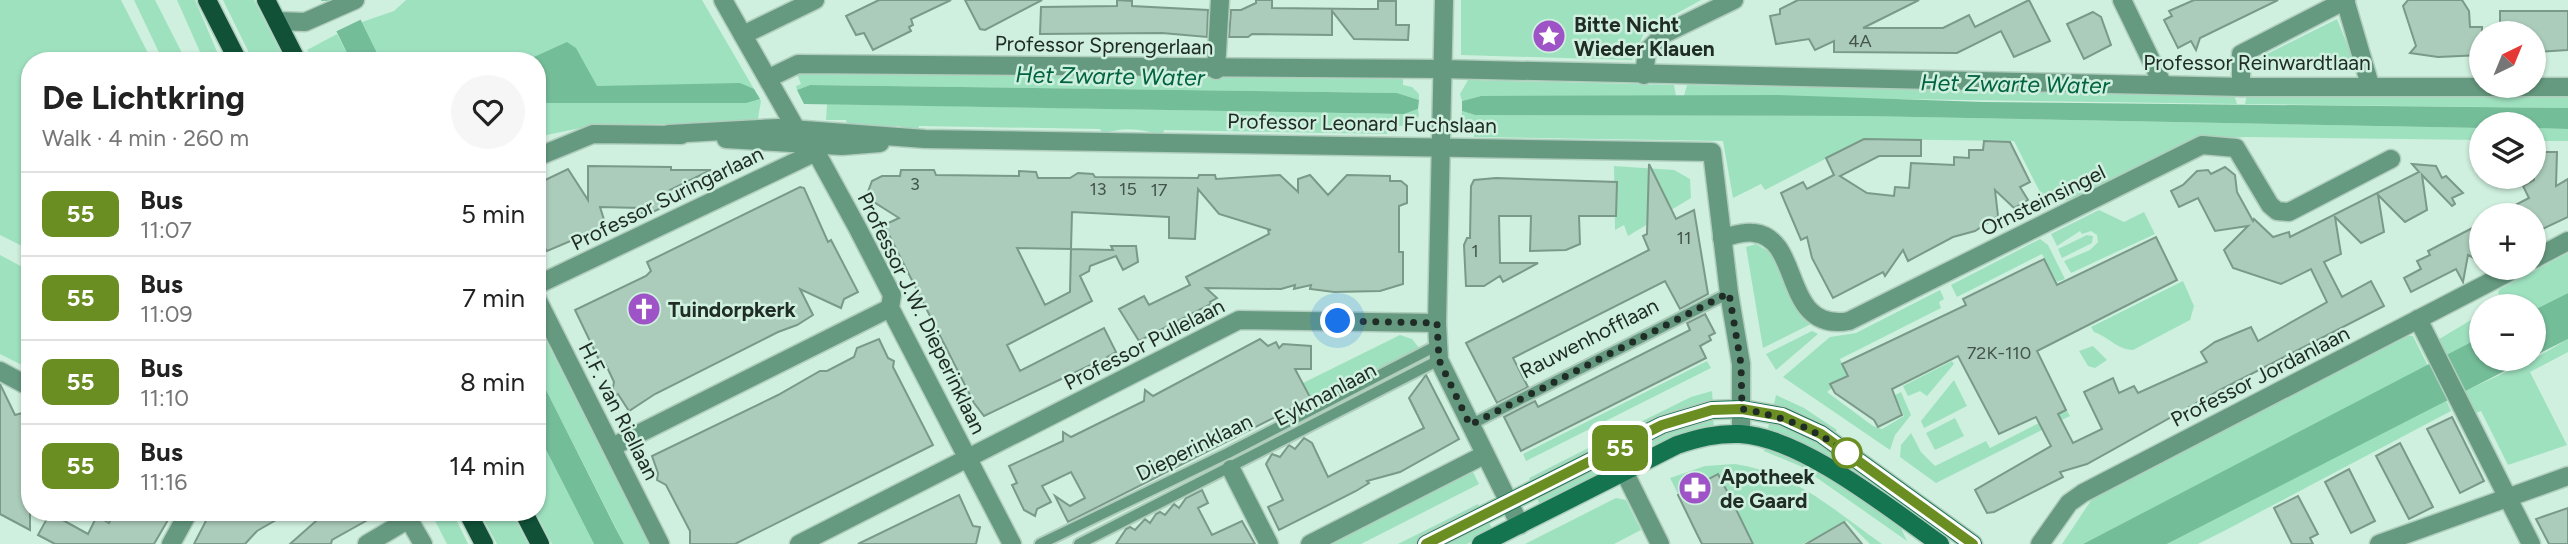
<!DOCTYPE html>
<meta charset="utf-8">
<style>
:root{--surface:#fff;--page:#f6f6f6;--text:#222;--muted:#767676;--line:#e0e0e0}
body{margin:0;font-family:Figtree,sans-serif;background:var(--page);color:var(--text);height:100vh;display:flex;flex-direction:column;font-size:26px;white-space:nowrap}
*{box-sizing:border-box;margin:0}
p{font-size:23px;color:var(--muted)}
.icon{flex:none;width:38px;height:38px;fill:none;stroke:currentColor;stroke-width:2;stroke-linecap:round;stroke-linejoin:round}
.map{position:relative;flex:1;overflow:hidden}
.sheet{position:absolute;left:21px;top:52px;width:525px;height:469px;display:flex;flex-direction:column;background:var(--surface);border-radius:28px;box-shadow:0 2px 5px #0004}
.sheet>*{flex:none}
.badge{padding:0 14px;border-radius:10px;font-size:24px;line-height:46px}
.needle{width:46px;rotate:43deg}
.tools{position:absolute;left:2469px;top:21px;display:grid;gap:14px}
.tools a{display:grid;place-items:center;width:77px;height:77px;border-radius:50%;background:var(--surface);box-shadow:0 2px 5px #0004;font-size:35px}
.you{position:absolute;width:35px;height:35px;margin:-18px;border:5px solid #fff;border-radius:50%;background:#1a73e8;box-shadow:0 0 0 10px #1a73e833}
.map>.badge{position:absolute;translate:-50% -50%;box-shadow:0 0 0 4px #fff}
.round{display:grid;place-items:center;flex:none;width:74px;height:74px;border-radius:37px;background:var(--page)}
.summary{display:flex;align-items:center;justify-content:space-between;height:119px;padding:0 21px}
h1{font-size:33px;font-weight:700;line-height:52px}
ul{padding:0;list-style:none}
li{display:flex;align-items:center;gap:21px;height:84px;padding:0 21px;border-top:2px solid var(--line)}
li div{flex:1}
li b{display:block;font-size:26px}
li em{font-style:normal}
li .badge{min-width:77px;font-weight:700;text-align:center}
.map>svg:first-child{display:block}
</style>
<div class="map">
<svg width="2568" height="544" viewBox="0 0 2568 544">
<rect width="100%" height="100%" fill="#cff0de"/>
<g fill="#9ee1bf">
<path d="M0,0H121L152,61H30V250L0,235Z"/>
<path d="M134,0H155L186,61H163Z"/>
<path d="M177,0H195L221,61H204Z"/>
<path d="M223,0H254L285,61H253Z"/>
<path d="M406,0H702L761,101L757,124H600L537,137V61H381L362,22L394,11Z"/>
<path d="M1461,0H1701L1645,31L1632,60L1461,55Z"/>
<path d="M2337,19L2355,64L2353,68H2247V64Z"/>
<path d="M337,34L351,61H317L307,50Z"/>
<path d="M803,73L1403,79V85L1412,87L1419,94V100L1397,93L810,85L797,90L796,86L801,84L797,74Z"/>
<path d="M1468,80L1674,85L1676,96H1481L1462,101L1460,94Z"/>
<path d="M1687,85L2234,94L2237,104L1684,96Z"/>
<path d="M2247,94L2568,96V108L2245,104Z"/>
<path d="M827,104L1404,114L1418,109L1419,116L1411,125L1387,127V134L1164,130L1162,136C1142,128 1122,127 1103,134L1100,129L919,126L917,132L899,126H847L846,120H826Z"/>
<path d="M1462,111L1475,115L1862,116L2481,128L2482,140L2247,137L2201,139L2073,199L2046,204L2014,141L1864,139L1765,190L1761,184L1733,198L1723,141L1474,137V130C1465,127 1460,121 1462,111Z"/>
<path d="M2534,128L2568,129V141H2534Z"/>
<path d="M1614,166L1674,170L1690,179L1691,198L1628,236L1624,225L1615,230Z"/>
<path d="M2099,210L2124,222L2144,212L2155,234L2071,273L2064,261L2090,250L2098,242L2097,235L2091,231L2082,234L2080,231L2057,246L2051,234Z"/>
<path d="M2087,235L2093,236L2092,243L2062,258L2058,249Z"/>
<path d="M2040,239L2048,245L2065,279L2057,282L2042,254L1957,297L1951,285Z"/>
<path d="M1756,244L1770,252L1803,316L1811,324L1763,348L1746,247Z"/>
<path d="M2568,253V293L2534,310V306H2497L2503,303L2498,292L2500,289Z"/>
<path d="M0,255L30,271V369L0,354Z"/>
<path d="M2183,281L2194,306L2190,320L2133,350C2116,349 2109,337 2094,332L2091,327Z"/>
<path d="M1940,290L1944,299L1939,302L1941,308L1840,359L1848,376L1831,384L1832,388L1827,392L1873,426L1882,429L1904,416L1895,395L1901,392L1911,415L1895,435L1890,450L1783,377L1830,337L1856,333Z"/>
<path d="M2481,314V337L2445,357L2436,341Z"/>
<path d="M537,323L649,544H624L537,372Z"/>
<path d="M1812,331L1818,334L1776,370L1766,354Z"/>
<path d="M1400,335L1412,339L1420,349L1325,401L1311,399L1303,383Z"/>
<path d="M2408,336H2413L2428,366L2083,544H2062L2094,496Z"/>
<path d="M2568,339V352L2530,372L2567,445L2508,465L2481,411L2474,414L2463,392L2534,359Z"/>
<path d="M2093,346L2107,360L2095,368L2088,366L2079,351Z"/>
<path d="M1707,361L1711,368L1526,461L1523,454Z"/>
<path d="M1952,361L1954,364L1927,396L1920,391L1908,396L1903,386Z"/>
<path d="M1954,380L1967,406L1924,428L1921,421Z"/>
<path d="M1712,391L1713,405L1621,440L1618,433L1691,397Z"/>
<path d="M1776,395L1804,408L1837,430L1832,436L1773,409Z"/>
<path d="M2446,400L2451,411L2224,531L2198,544H2167Z"/>
<path d="M2066,409L2070,416L1936,483L1900,457L1901,445L1911,433L1921,452L1935,466L1986,441L1990,448Z"/>
<path d="M1713,415L1714,431L1632,459L1627,452L1628,449L1657,433Z"/>
<path d="M1955,418L1964,436L1935,450L1926,433Z"/>
<path d="M1770,419L1796,427L1918,513L1914,518L1767,434Z"/>
<path d="M537,432L594,544H552L536,513Z"/>
<path d="M1606,439L1610,446L1532,486L1529,478Z"/>
<path d="M1765,444L1798,456L1898,522L1907,541L1800,466L1764,451Z"/>
<path d="M1603,464L1606,473L1541,507L1535,494Z"/>
<path d="M1735,464C1797,474 1832,509 1882,544H1870L1847,521L1803,544H1753L1718,475L1678,494L1670,478L1705,466Z"/>
<path d="M1466,471L1473,472L1479,484L1361,544H1321Z"/>
<path d="M1616,498L1626,500L1641,530L1614,544H1525Z"/>
<path d="M1478,504L1481,511L1417,544H1398Z"/>
<path d="M431,513H453L468,544H447Z"/>
<path d="M480,513H512L528,544H497Z"/>
<path d="M1487,518L1493,531L1467,544H1436Z"/>
</g>
<g fill="#74bd99">
<path d="M321,0H351L381,61H351Z"/>
<path d="M567,42L576,48L597,86L740,83L754,89L760,99L746,103H547L537,91V61H525Z"/>
<path d="M810,85L1397,93L1419,100L1418,109L1404,114L804,104L797,90Z"/>
<path d="M1777,95L1983,102L2568,108V129L2534,128V124H2482L2481,128L1862,116L1475,115L1462,111V101L1481,96Z"/>
<path d="M2568,293V339L2534,356V310Z"/>
<path d="M2481,337L2482,359H2528L2167,544H2083Z"/>
<path d="M537,372L616,529L624,544H594L537,432Z"/>
</g>
<path fill="#cff0de" d="M355,0L364,18L333,33L317,1Z"/>
<g fill="#abccba" stroke="#7a9988" stroke-width="2">
<path d="M879,0H951L911,19L913,25L909,27L911,31L873,50L864,33L856,35L846,16Z"/>
<path d="M965,0H1042L985,30L980,29Z"/>
<path d="M1117,0L1132,1V6L1208,10L1207,37L1162,33L1040,34L1041,7L1117,6Z"/>
<path d="M1256,0H1272V8L1362,9H1378V1H1396V25H1409L1408,40L1354,39L1332,11V35L1252,34L1248,37H1229L1231,10H1241L1256,3Z"/>
<path d="M1798,0H1919L1863,28H1943L1969,15L1975,27L2029,0L2050,41L2014,57L2001,31L1957,53L1834,52V41L1815,50L1809,39L1776,44L1770,16L1780,14V9Z"/>
<path d="M2194,0H2278L2200,38L2196,50L2191,41L2178,48L2164,20L2172,16L2169,11Z"/>
<path d="M2408,0H2462L2469,11L2470,27H2482V55L2438,57L2410,53L2416,46L2403,6Z"/>
<path d="M2500,11H2568V50L2536,52L2534,33H2500Z"/>
<path d="M2093,12L2101,17L2111,45L2084,59L2067,24Z"/>
<path d="M1864,139L1921,140V156H1879L1840,176L1867,193L1894,196L1895,187L1909,188L1911,163L1954,165V157L1969,158V150H1983L1984,141L2010,142L2030,182L2020,187L2028,200L2014,208L1995,190L1998,216L1975,231L1953,237L1908,261L1903,250L1885,276L1883,272L1833,298L1812,258L1807,237L1801,240L1781,193L1803,182L1807,189L1834,175L1826,158Z"/>
<path d="M2534,152H2557L2556,186L2568,179V217L2534,233V215H2496L2529,198L2523,186L2534,180Z"/>
<path d="M1649,164L1676,219L1694,210L1708,294L1680,309L1665,281L1513,358L1528,387L1497,403L1466,343L1649,250L1643,236L1647,234Z"/>
<path d="M2412,164L2436,166L2442,178L2446,176L2463,193L2452,198L2455,204L2452,206L2422,175L2427,210L2405,222L2378,195L2384,232L2361,243L2335,217L2341,254L2324,262L2342,297L2371,281L2384,306L2220,390L2087,464L2060,472L2063,477L1994,512L1987,513L1975,490L2051,446L2036,417L1999,434L1958,356L1892,389L1902,415L1878,427L1874,420L1835,393L1830,384L1848,376L1842,364L1966,305L1963,299L2044,259L2057,285L2156,237L2177,280L2037,351L2066,410L2058,414L2073,443L2102,429L2084,392L2113,378L2119,393L2134,386L2138,393L2207,362L2201,352L2215,342L2251,327L2258,341L2327,302L2311,269L2281,284L2233,268L2224,250L2248,226L2215,231L2198,198L2179,207L2171,191L2183,185L2197,171L2208,170L2211,174L2225,167L2235,175L2237,192L2253,221L2254,219L2273,237L2289,232L2290,237L2419,172Z"/>
<path d="M588,166L671,167V170H711L670,190L675,201L651,213H641V208L600,207L606,226L547,251L537,238V184L568,169L588,200Z"/>
<path d="M901,170H934L936,175L1019,176V171L1036,172L1038,178H1070L1078,173L1093,174L1095,177L1198,178L1199,175H1215L1216,179L1280,175L1298,192V179L1310,175L1328,195L1347,175L1390,176V181H1401L1407,186V203L1399,206V252H1403V284L1380,291L1334,292L1310,289L1311,285L1294,289L1295,285L1281,289L1206,288L1217,298L1210,302L1211,304L1139,341L1119,309L1144,296L1149,305L1190,285L1186,277L1269,234L1268,230H1271L1219,214L1198,189L1195,239L1169,238V217L1072,212L1071,249L1017,248L1045,305L1070,292L1071,249L1113,250L1111,246H1136L1138,262L1123,270L1116,256L1090,266L1089,271L1080,276L1092,301L1007,345L1020,371L1104,328L1116,352L1107,357L1106,366L1099,361L984,416L974,403L884,225L899,218L866,197L872,181L882,176H900Z"/>
<path d="M1496,178L1617,182L1616,216H1579L1580,244L1566,250L1530,251L1531,216H1499L1500,263H1538L1503,282L1500,276L1484,286H1466L1464,245L1467,238H1470L1471,186L1474,180Z"/>
<path d="M800,187L804,188L828,242L831,240L858,292L844,299L841,308L800,289L813,315L797,325L778,332L655,394L629,411L618,394L611,398L614,382L606,365L602,366L575,310L646,276L651,271L647,262Z"/>
<path d="M2482,223V262L2468,255L2463,282L2456,269L2411,292L2404,278L2421,269L2417,261L2430,255L2428,251Z"/>
<path d="M1705,314L1715,333L1709,336L1711,340L1700,346L1706,358L1521,451L1504,417L1535,401L1538,407L1690,330L1687,323Z"/>
<path d="M879,339L888,358L894,361L893,367L933,445L735,544H690V531L666,485L657,480L658,473L652,456L778,395L820,371H827L854,357L857,348Z"/>
<path d="M1260,339L1268,346L1276,342L1279,348L1283,344L1311,346V369H1295L1311,399L1068,522L1055,496L1070,506L1085,498L1071,472L1042,486L1051,502L1037,509L1035,516L1024,510L1012,485L1017,483L1009,466L1063,441V432L1071,437L1144,401L1145,390L1153,396Z"/>
<path d="M1426,375L1459,439L1400,472L1367,481L1369,483L1356,491L1279,530L1268,507L1283,500L1266,464L1272,454L1280,457L1289,445L1295,449L1304,438L1312,443L1328,477L1424,428L1409,398Z"/>
<path d="M0,384L15,415L22,413L30,417V530L0,514Z"/>
<path d="M2452,417L2484,481L2460,493L2427,429Z"/>
<path d="M2400,443L2433,507L2409,519L2376,456Z"/>
<path d="M2349,469L2375,521L2351,533L2325,482Z"/>
<path d="M1718,474L1729,495L1753,544H1702L1696,532L1678,495Z"/>
<path d="M1202,490L1208,503L1198,508L1212,535L1242,521L1255,544H1116L1126,529L1130,527L1135,530L1145,519L1150,523L1156,514L1160,512L1165,515L1174,504L1179,508L1186,498Z"/>
<path d="M959,495L973,526L980,527L976,544H858Z"/>
<path d="M2298,496L2318,534L2310,538L2313,544H2292L2274,508Z"/>
<path d="M2568,508V544H2549L2536,519Z"/>
<path d="M50,513L88,534L97,516L109,523L114,513H172L154,544H55L38,535Z"/>
<path d="M210,513H288L257,531L245,544H194Z"/>
<path d="M325,513H380L332,540L331,544H290Z"/>
<path d="M1844,522L1862,544H1806Z"/>
</g>
<g fill="none" stroke-linecap="round" stroke-linejoin="round">
<defs>
<g id="lane">
<path d="M1470,425L1729,293"/>
<path d="M1040,544L1228,453L1438,345"/>
<path d="M1079,544L1439,360"/>
</g>
<g id="street">
<path d="M723,0L804,143L816,152L857,227L892,295L890,308L1012,544"/>
<path d="M1444,0L1437,323L1439,360L1520,525"/>
<path d="M2122,0L2163,85"/>
<path d="M2345,0L2370,85"/>
<path d="M277,21L305,22L355,0"/>
<path d="M743,35L815,0"/>
<path d="M1216,70L1220,0"/>
<path d="M1644,75L1647,51L1664,34L1734,0"/>
<path d="M769,78L798,64L1442,69L2241,87H2568"/>
<path d="M2241,87V54L2346,0"/>
<path d="M669,134L778,128L925,139L1712,152L1729,293L1741,364V434"/>
<path d="M726,139L842,146L880,143"/>
<path d="M537,157L593,134L681,135"/>
<path d="M1722,238C1731,236 1744,231 1754,233C1803,238 1781,333 1849,321L2202,145L2236,148L2270,205L2277,211L2289,212L2391,159"/>
<path d="M2534,259L2568,241"/>
<path d="M537,285L816,152"/>
<path d="M537,299L660,544"/>
<path d="M2418,319L2531,544"/>
<path d="M0,371L30,387"/>
<path d="M612,447L890,308"/>
<path d="M1614,451L1660,544"/>
<path d="M1231,469L1269,544"/>
<path d="M405,513L423,544"/>
<path d="M171,544L188,513"/>
<path d="M367,544L409,519"/>
<path d="M799,544L1239,320L1437,323"/>
<path d="M1310,544L1484,455"/>
<path d="M2040,544L2069,503L2083,493L2517,268"/>
<path d="M2379,544L2568,476"/>
</g>
<g id="secondary">
<path d="M1426,544L1662,425L1712,410L1742,409L1782,416L1821,434L1973,544"/>
<path d="M1481,544L1677,445C1698,438 1717,433 1740,434C1801,437 1889,508 1940,544"/>
</g>
<g id="primary">
<path d="M207,0L238,61"/>
<path d="M266,0L297,61"/>
<path d="M468,513L484,544"/>
<path d="M524,513L540,544"/>
</g>
</defs>
<use href="#lane" stroke="#b0cdbd" stroke-width="14"/>
<use href="#street" stroke="#b0cdbd" stroke-width="21"/>
<use href="#secondary" stroke="#b0cdbd" stroke-width="21"/>
<use href="#primary" stroke="#b0cdbd" stroke-width="21"/>
<use href="#lane" stroke="#669a80" stroke-width="10"/>
<use href="#street" stroke="#669a80" stroke-width="18"/>
<use href="#secondary" stroke="#147450" stroke-width="18"/>
<use href="#primary" stroke="#115138" stroke-width="18"/>
</g>
<g fill="none" stroke-linecap="round" stroke-linejoin="round">
<defs>
<path id="line" d="M1426,544L1662,425L1712,410L1742,409L1782,416L1821,434L1973,544"/>
</defs>
<use href="#line" stroke="#fff" stroke-width="16"/>
<use href="#line" stroke="#6b8e23" stroke-width="10"/>
<path stroke="#202c26" stroke-width="7" stroke-dasharray="0 12.6" d="M1338,321L1437,323L1439,360L1470,425L1729,293L1741,364L1742,409C1782,416 1814,428 1847,453"/>
</g>
<defs>
<symbol id="sight-disc" viewBox="-11 -11 22 22"><circle r="9.5" fill="#9e54c7" stroke="#cff0de"/><path d="M0-6L1.8-2.2L6-1.7L2.9 1.2L3.7 5.4L0 3.3L-3.7 5.4L-2.9 1.2L-6-1.7L-1.8-2.2Z" fill="#fff"/></symbol>
<symbol id="church-disc" viewBox="-11 -11 22 22"><circle r="9.5" fill="#9e54c7" stroke="#cff0de"/><path d="M-1.2-6h2.4v3.5h3.3v2.4h-3.3V6h-2.4V-.1h-3.3v-2.4h3.3Z" fill="#fff"/></symbol>
<symbol id="pharmacy-disc" viewBox="-11 -11 22 22"><circle r="9.5" fill="#9e54c7" stroke="#cff0de"/><path d="M-2-6h4v4h4v4h-4v4h-4v-4h-4v-4h4Z" fill="#fff"/></symbol>
</defs>
<g fill-rule="evenodd">
<use href="#sight-disc" x="1530" y="17" width="38" height="38"/>
<use href="#church-disc" x="625" y="290" width="38" height="38"/>
<use href="#pharmacy-disc" x="1676" y="469" width="38" height="38"/>
</g>
<circle fill="#fff" stroke="#6b8e23" stroke-width="3.5" cx="1847" cy="453" r="14"/>
<g text-anchor="middle" dominant-baseline="central" stroke-width="5" stroke-linejoin="round" paint-order="stroke">
<g font-size="18" fill="#43544b">
<text x="1860" y="41">4A</text>
<text x="915" y="184">3</text>
<text x="1098" y="189">13</text>
<text x="1128" y="189">15</text>
<text x="1159" y="190">17</text>
<text x="1684" y="238">11</text>
<text x="1475" y="251">1</text>
<text x="1999" y="353">72K-110</text>
</g>
<g font-size="21" font-weight="bold" fill="#202c26" stroke="#cff0de" text-anchor="start">
<text x="1574" y="24">Bitte Nicht<tspan x="1574" dy="24">Wieder Klauen</tspan></text>
<text x="668" y="309">Tuindorpkerk</text>
<text x="1720" y="476">Apotheek<tspan x="1720" dy="24">de Gaard</tspan></text>
</g>
<g font-size="21" fill="#202c26" stroke="#cff0de">
<text transform="translate(1104 45) rotate(1)">Professor Sprengerlaan</text>
<text x="2257" y="62">Professor Reinwardtlaan</text>
<text transform="translate(1362 123) rotate(1)">Professor Leonard Fuchslaan</text>
<text transform="translate(667 198) rotate(-26)">Professor Suringarlaan</text>
<text transform="translate(2043 200) rotate(-26)">Ornsteinsingel</text>
<text transform="translate(922 313) rotate(64)">Professor J.W. Dieperinklaan</text>
<text transform="translate(1589 338) rotate(-27)">Rauwenhofflaan</text>
<text transform="translate(1144 344) rotate(-27)">Professor Pullelaan</text>
<text transform="translate(2260 376) rotate(-27)">Professor Jordanlaan</text>
<text transform="translate(1325 394) rotate(-28)">Eykmanlaan</text>
<text transform="translate(619 411) rotate(63)">H.F. van Riellaan</text>
<text transform="translate(1194 447) rotate(-26)">Dieperinklaan</text>
</g>
<g font-size="23" font-style="italic" fill="#026342" stroke="#cff0de">
<text transform="translate(1110 76) rotate(1)">Het Zwarte Water</text>
<text transform="translate(2015 84) rotate(1)">Het Zwarte Water</text>
</g>
</g>
</svg>
<div class="tools">
<a><svg class="needle" viewBox="-14 -14 28 28"><path d="M0-13l5 13h-10z" fill="#e53935"/><path d="M0 13l5-13h-10z" fill="#767676"/></svg></a>
<a><svg class="icon" aria-label="layers" viewBox="0 0 24 24"><path d="M12 4l9 5-9 5-9-5zM3 14l9 5 9-5"/></svg></a>
<a>+</a>
<a>−</a>
</div>
<div class="you" style="left:1338px;top:321px"></div>
<b class="badge" style="left:1620px;top:448px;background:#6b8e23;color:#fff">55</b>
<section class="sheet">
<div class="summary"><div><h1>De Lichtkring</h1><p>Walk · 4 min · 260 m</p></div><a class="round"><svg class="icon" aria-label="heart" viewBox="0 0 24 24"><path d="M12 20l-8-8c-3-5 5-10 8-4 3-6 11-1 8 4z"/></svg></a></div>
<ul>
<li><span class="badge" style="background:#6b8e23;color:#fff">55</span><div><b>Bus</b><p>11:07</p></div><em>5 min</em></li>
<li><span class="badge" style="background:#6b8e23;color:#fff">55</span><div><b>Bus</b><p>11:09</p></div><em>7 min</em></li>
<li><span class="badge" style="background:#6b8e23;color:#fff">55</span><div><b>Bus</b><p>11:10</p></div><em>8 min</em></li>
<li><span class="badge" style="background:#6b8e23;color:#fff">55</span><div><b>Bus</b><p>11:16</p></div><em>14 min</em></li>
</ul>
</section>
</div>
